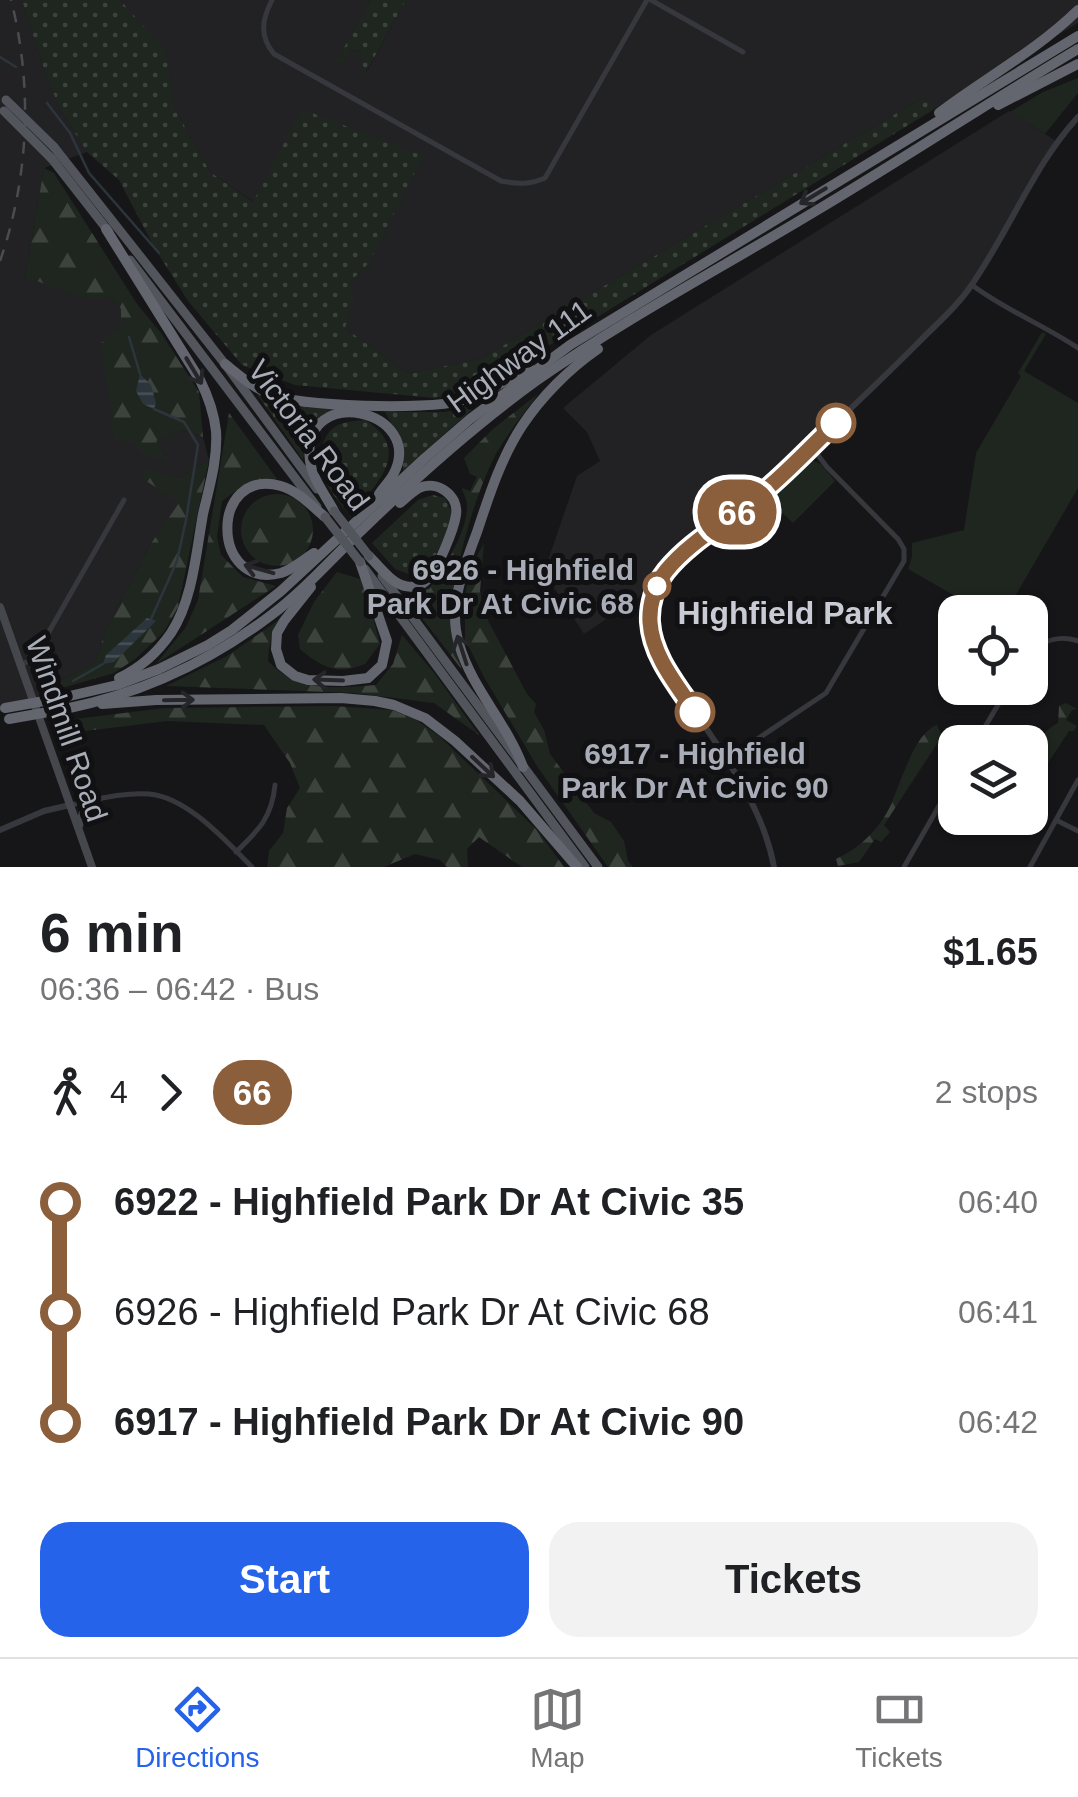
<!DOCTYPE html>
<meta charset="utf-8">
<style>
:root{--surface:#fff;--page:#f2f2f2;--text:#202124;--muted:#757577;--line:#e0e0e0;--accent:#2563eb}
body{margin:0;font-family:Helvetica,sans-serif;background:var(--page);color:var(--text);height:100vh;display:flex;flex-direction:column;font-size:38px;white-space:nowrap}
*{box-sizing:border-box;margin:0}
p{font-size:32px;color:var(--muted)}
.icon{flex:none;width:55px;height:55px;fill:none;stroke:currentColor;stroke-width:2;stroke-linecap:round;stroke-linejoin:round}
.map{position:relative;height:867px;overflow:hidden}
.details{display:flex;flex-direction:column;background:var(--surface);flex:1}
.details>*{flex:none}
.badge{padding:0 20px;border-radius:32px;font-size:35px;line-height:65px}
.controls{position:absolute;left:938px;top:595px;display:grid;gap:20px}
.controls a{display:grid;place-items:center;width:110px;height:110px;border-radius:20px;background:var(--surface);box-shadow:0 2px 8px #0004;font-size:50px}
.map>.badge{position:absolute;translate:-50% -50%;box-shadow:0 0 0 5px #fff}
.legs{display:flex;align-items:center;gap:15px;height:110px;padding:0 40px;font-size:32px}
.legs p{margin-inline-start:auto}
.head{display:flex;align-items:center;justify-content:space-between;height:170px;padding:0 40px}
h1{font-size:55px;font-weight:700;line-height:75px}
.action{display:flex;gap:20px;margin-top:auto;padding:20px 40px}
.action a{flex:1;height:115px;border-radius:30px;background:var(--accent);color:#fff;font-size:40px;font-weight:700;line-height:115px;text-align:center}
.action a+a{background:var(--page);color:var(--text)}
ul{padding:0 40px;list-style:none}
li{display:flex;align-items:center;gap:35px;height:110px;font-size:38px}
li i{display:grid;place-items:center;width:15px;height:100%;margin:0 12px;background:currentColor}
li i::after{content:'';width:25px;height:25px;margin:-12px;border:8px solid;border-radius:50%;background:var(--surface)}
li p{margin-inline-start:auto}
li:first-child i{background:linear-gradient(#0000 50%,currentColor 0)}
li:last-child i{background:linear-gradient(currentColor 50%,#0000 0)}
.tabs{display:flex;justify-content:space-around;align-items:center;height:140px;border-top:2px solid var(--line);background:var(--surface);font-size:28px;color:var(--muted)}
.tabs a{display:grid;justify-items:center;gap:5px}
.tabs .on{color:var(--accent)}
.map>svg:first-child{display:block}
</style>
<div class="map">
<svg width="1078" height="867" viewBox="0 0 1078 867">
<defs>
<pattern id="grass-dots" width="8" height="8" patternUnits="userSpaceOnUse" patternTransform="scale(2.5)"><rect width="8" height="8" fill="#1e261f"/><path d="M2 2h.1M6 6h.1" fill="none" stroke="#3c433d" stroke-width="1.8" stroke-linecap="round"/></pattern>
<pattern id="forest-firs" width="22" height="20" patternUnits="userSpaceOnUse" patternTransform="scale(2.5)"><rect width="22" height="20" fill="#1e261f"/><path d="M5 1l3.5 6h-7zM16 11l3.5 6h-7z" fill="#3c433d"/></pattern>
<pattern id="water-rules" width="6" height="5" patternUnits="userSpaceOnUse" patternTransform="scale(2.5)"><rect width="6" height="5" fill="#2c353c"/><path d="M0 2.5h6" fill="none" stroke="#485056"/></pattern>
</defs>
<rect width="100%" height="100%" fill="#161618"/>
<g fill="#222225">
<path d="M0,0H22L46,76L61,111L87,152L44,168L25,277L111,297L121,309L131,441L166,456L155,441L184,430L203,437L209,460L179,478L145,470L143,478L180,503L150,545L105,632L95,663L60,681L66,701L0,712Z"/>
<path d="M120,0H371L338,59L352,50L360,52L366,73L406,0H1078V23L936,108L924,97L482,358L408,374L345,328L353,300L348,283L369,263L254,202L210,172L174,107L165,51Z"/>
<path d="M1009,111L1059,143L970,290L758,497L679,559L638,598L584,634L544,572L577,476L600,461L587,432L563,408L651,335Z"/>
</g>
<g fill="url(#grass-dots)">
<path d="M22,0H120L166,51L174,107L210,172L253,202L302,109L423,156L369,263L349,283L354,299L345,328L408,374L482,358L924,97L936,108L570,334L466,390L435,398L295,385L242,365L188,301L154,247L119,180L87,152L61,111L46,76Z"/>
<path d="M371,0H406L365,74L360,52L352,50L344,62L337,60Z"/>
<path d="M257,394L298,403L341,407C315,421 309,431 303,460Z"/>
<path d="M478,404L403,471L400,439L385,412H445Z"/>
<path d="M365,420C415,451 375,485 350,516C332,492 309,470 325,439C333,422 348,421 365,420Z"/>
<path d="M433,495L445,498C447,502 451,509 451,513C453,530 430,569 417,577L395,569L372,543L418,500Z"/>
</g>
<g fill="url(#forest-firs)">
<path d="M44,168L54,173L137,304L161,333L199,392L203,437L184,430L156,441L167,458L146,457L131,441L115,440L101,343L121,327V309L111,297L92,300L25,277Z"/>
<path d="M538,394C524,413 509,432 497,452C475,492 450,579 452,625C452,640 459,655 462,670L409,601L412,593L429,589C443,570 469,529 467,504C467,499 463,494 462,488L470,491L477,477L470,474L464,458L493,429Z"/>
<path d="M229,413L277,479L248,482L222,501L217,537L221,555L243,577L276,586L156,664L186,627L198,600Z"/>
<path d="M209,460L178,607L164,632L135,659L114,673L62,688L60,681L95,663L105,632L150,545L179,503L142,478L145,469L179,478Z"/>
<circle cx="277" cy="530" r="36"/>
<path d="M484,543L480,591L484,613L527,694L536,704L534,712L544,730L550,754L594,813L611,822L624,841L628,861L633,867H608L537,766L484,677L465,639V596L471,567Z"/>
<path d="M337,572L363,580L380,644L365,664C338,675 322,668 300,649L298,635L314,602Z"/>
<path d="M283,617C272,632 269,642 268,661C297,693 336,688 376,685L393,664L402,635L435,674L479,735L434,703L355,693L166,686L227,656Z"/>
<path d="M1066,703L1077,709L1072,710L1066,720L1077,726L1074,731H1069L1042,772L1030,767C1031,749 1042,731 1058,723L1059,706Z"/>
<path d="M333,706L392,710L415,719L439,736L537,830L564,867H522L479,837L467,849L468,867H447L440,860L415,854L384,867H267L269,851L283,833L287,808L300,788L290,763L264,725L167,721L69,733L67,720L165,708Z"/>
<path d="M937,725L942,736L884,825L890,832L881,842L875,839L859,862L838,866L836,859C856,849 870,838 883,819C899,796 910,735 937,725Z"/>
</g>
<g fill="#1e261f">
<path d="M1078,78V93L1045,134L1010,112L1043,92Z"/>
<path d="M1042,332L1046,334L1024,371L1078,403V488L1006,612H983L908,569L912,557V543L964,530L976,453L1021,376L1018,373Z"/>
<path d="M808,459L821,464L835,481L793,523L767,498Z"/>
</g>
<g fill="url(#water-rules)">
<path d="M140,374L151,385L156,403L154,409L143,404L136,391Z"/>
<path d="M147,618L156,621L114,662L103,664L106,655Z"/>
</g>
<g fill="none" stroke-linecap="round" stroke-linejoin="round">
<g stroke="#2c353c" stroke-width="2.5">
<path d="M0,57L16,67"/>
<path d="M47,103L70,133L89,173L159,253"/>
<path d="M129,337L140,374"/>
<path d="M151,619L177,561L186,520L198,445L184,422L154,409"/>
<path d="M73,681L103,664"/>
</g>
<g stroke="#37383d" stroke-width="5">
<path d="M272,0C262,20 259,36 274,54L501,181C518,184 529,185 545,178L647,0"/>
<path d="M651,0L743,52"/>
<path d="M972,285C1005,310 1044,325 1078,348"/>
<path d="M1030,654C1043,640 1060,635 1078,641"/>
<path d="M21,665L34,658L124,500"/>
<path d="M976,742L1008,688"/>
<path d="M726,760L826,693L904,561V549L898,539L827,467L811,446"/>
<path d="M70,805C95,800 123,792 149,794C187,797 226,841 252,867"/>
<path d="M1056,820L1078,831"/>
<path d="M236,852C259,830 272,817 275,785"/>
<path d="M904,867L955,778"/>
<path d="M1030,867L1078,780"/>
</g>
<g stroke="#37383d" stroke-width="6">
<path d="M0,830L44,811L70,805"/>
<path d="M774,867C763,805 721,751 687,700C671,677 653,654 650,626C643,560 732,521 773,482C821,437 869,392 916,345C933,327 954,310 968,290C1008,235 1032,167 1078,117"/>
</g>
<g stroke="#45474d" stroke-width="8">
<path d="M0,607L92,867"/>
<path d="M79,826L83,812L95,800"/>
</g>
<g stroke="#53555c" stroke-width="9">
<path d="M54,147L225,364L317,489"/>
<path d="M52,159L109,232"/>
<path d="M130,260L317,507"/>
<path d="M365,569L585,867"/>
<path d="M382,576L598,867"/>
</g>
<g stroke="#63666e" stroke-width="10">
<path d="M998,105L1078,64"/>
<path d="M939,113C985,78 1036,51 1078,10"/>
<path d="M106,229L200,380C208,396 214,413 216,431C218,459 209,488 203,514C196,553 193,599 171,633C158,652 140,668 119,678"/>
<path d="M225,364C239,375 252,387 270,394C302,407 426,410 460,401C485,394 507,380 529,367"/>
<path d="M334,511C326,496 312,478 310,461C300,381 428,410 393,475C389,482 383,488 379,494"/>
<path d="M314,553C303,560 293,569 281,573C210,591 209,466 281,486C298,491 312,506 325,517"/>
<path d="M369,556C379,566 391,583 405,586C413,588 421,586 427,580C437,571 454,529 456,515C459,495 437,480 419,488C412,492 406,498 400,503"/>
<path d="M311,587L284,621L277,633L276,649L281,665L295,676L308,680L343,681L368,678L382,665L387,641L360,562"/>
<path d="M61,698L117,685L159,669L208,645L232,630L281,591L425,458L470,419L570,345L1078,36"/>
<path d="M102,704L156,700L341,698L375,701L394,705L425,718L455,741L520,801L577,867"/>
<path d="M65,709C140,694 209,662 270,616C304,591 333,557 364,528C418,476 475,425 536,381C625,319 721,268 814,212C903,159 989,102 1078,49"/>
<path d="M523,767C507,723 472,689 459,644C454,627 454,608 458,591C462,571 470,551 477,532C489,496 501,458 522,426C541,397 569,369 598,349"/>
</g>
<path stroke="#4a4c52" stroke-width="2.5" stroke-dasharray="12 10" stroke-linecap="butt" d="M0,261C29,178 33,85 11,0"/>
<g stroke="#53555c" stroke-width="9">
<path d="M6,100L54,147"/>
<path d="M4,111L52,159"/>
<path d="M334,511L369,556"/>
<path d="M325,517L360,562"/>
</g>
<g stroke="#63666e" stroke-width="10">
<path d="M5,708L61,698"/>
<path d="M9,719L65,709"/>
</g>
</g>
<defs><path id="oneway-shaft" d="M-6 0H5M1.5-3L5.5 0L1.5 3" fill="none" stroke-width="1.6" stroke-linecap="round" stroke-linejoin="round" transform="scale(2.5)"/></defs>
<g stroke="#26262a">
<use href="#oneway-shaft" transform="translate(813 196) rotate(149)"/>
<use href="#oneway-shaft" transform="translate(194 371) rotate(59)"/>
<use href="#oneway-shaft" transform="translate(259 569) rotate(-164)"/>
<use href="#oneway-shaft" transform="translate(462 650) rotate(-108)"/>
<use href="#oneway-shaft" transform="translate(328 680) rotate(-178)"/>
<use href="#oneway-shaft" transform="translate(179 700) rotate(-1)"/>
<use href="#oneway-shaft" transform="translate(483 767) rotate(43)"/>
</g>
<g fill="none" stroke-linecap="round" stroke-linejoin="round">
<defs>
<path id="line-1" d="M695,712C677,685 652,656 650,622C649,604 655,585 666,571C690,541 727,522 757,497C785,475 810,447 836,423"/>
</defs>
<use href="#line-1" stroke="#fff" stroke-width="22"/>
<use href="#line-1" stroke="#8b5e3c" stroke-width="15"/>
</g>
<g fill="#fff" stroke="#8b5e3c" stroke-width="5">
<circle cx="836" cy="423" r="18"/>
<circle cx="657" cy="586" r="12"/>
<circle cx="695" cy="712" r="18"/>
</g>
<g text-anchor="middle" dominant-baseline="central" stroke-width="10" stroke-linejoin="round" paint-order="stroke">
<g font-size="30" fill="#a8adb8" stroke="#111113">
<text transform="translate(519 356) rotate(-36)">Highway 111</text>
<text transform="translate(309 435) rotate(53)">Victoria Road</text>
<text transform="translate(67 729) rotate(71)">Windmill Road</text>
</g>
<g font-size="30" font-weight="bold" fill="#a8adb8" stroke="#111113" text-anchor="end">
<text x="634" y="569">6926 - Highfield<tspan x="634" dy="34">Park Dr At Civic 68</tspan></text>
<text x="695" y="753" text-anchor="middle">6917 - Highfield<tspan x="695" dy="34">Park Dr At Civic 90</tspan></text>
</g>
<g font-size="32" font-weight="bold" fill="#c9ccd4" stroke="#111113">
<text x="785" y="613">Highfield Park</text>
</g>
</g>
</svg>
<div class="controls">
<a><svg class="icon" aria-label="locate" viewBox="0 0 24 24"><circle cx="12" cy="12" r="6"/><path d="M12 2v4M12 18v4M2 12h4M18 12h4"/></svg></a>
<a><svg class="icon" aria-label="layers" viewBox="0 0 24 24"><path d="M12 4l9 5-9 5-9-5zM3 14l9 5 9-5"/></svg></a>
</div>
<b class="badge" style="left:737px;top:512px;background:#8b5e3c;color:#fff">66</b>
</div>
<section class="details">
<div class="head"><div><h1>6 min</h1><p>06:36 – 06:42 · Bus</p></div><b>$1.65</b></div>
<div class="legs"><svg class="icon" aria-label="walk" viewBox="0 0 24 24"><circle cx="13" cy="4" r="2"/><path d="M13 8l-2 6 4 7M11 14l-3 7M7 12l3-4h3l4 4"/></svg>4<svg class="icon" aria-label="forward" viewBox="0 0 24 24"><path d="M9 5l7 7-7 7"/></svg><b class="badge" style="background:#8b5e3c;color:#fff">66</b><p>2 stops</p></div>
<ul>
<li><i style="color:#8b5e3c"></i><b>6922 - Highfield Park Dr At Civic 35</b><p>06:40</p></li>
<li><i style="color:#8b5e3c"></i><span>6926 - Highfield Park Dr At Civic 68</span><p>06:41</p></li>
<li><i style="color:#8b5e3c"></i><b>6917 - Highfield Park Dr At Civic 90</b><p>06:42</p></li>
</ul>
<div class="action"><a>Start</a><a>Tickets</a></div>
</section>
<nav class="tabs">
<a class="on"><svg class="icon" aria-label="directions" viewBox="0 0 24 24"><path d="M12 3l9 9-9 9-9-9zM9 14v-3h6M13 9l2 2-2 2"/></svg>Directions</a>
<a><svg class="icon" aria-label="map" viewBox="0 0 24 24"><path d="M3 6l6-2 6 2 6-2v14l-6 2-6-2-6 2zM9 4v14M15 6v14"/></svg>Map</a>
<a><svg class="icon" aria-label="tickets" viewBox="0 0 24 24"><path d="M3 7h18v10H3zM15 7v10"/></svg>Tickets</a>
</nav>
